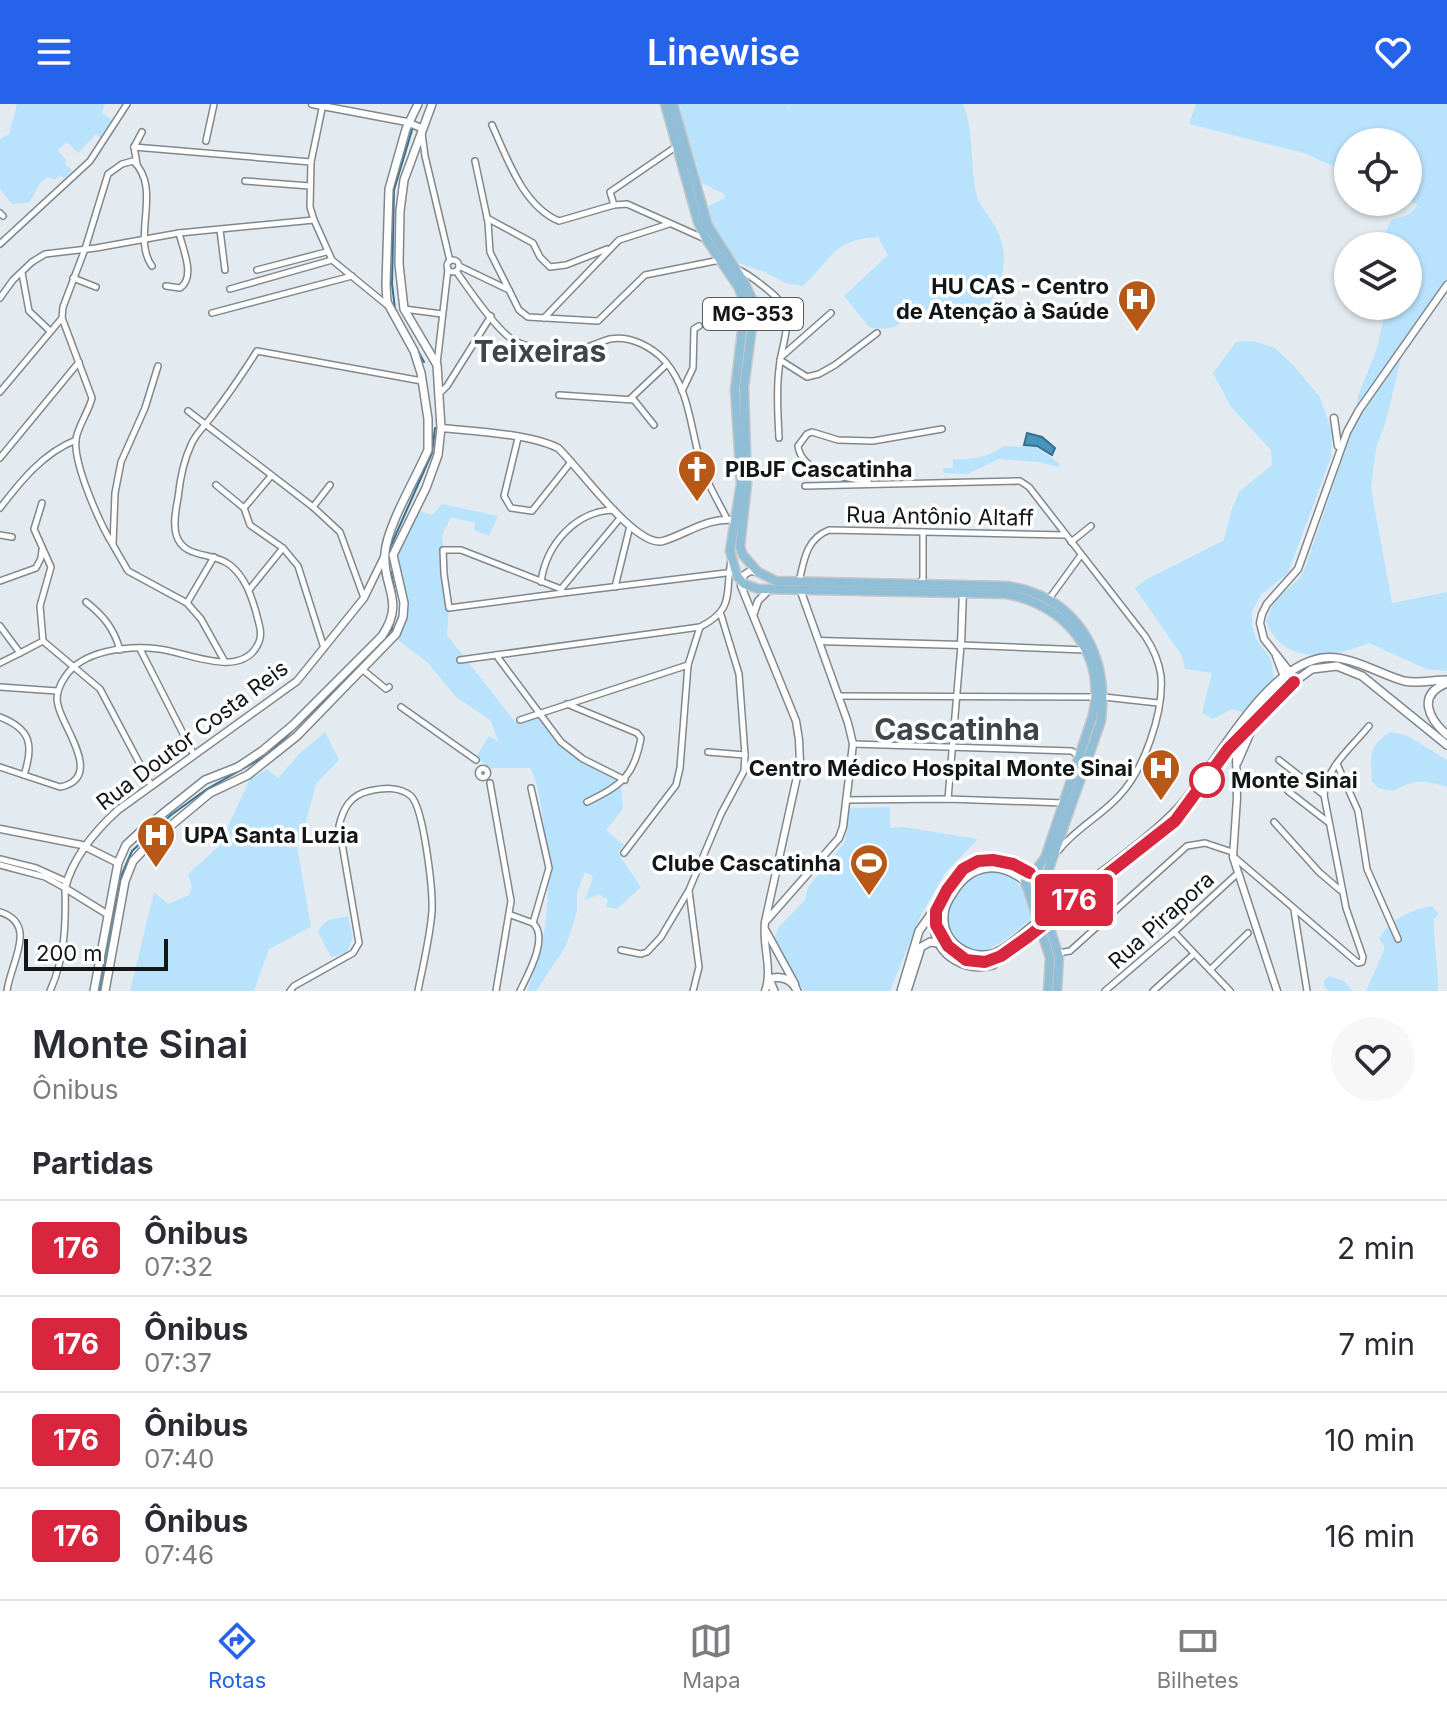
<!DOCTYPE html>
<html lang="pt">
<meta charset="utf-8">
<style>
:root{--surface:#fff;--page:#f7f7f7;--text:#2b2b33;--muted:#7c7c81;--line:#e1e1e2;--accent:#2563eb}
body{margin:0;font-family:Inter,sans-serif;background:var(--page);color:var(--text);height:100vh;display:flex;flex-direction:column;font-size:30px;white-space:nowrap}
*{box-sizing:border-box;margin:0}
p{font-size:26px;color:var(--muted)}
.icon{flex:none;width:44px;height:44px;fill:none;stroke:currentColor;stroke-width:2;stroke-linecap:round;stroke-linejoin:round}
.map{position:relative;height:887px;overflow:hidden}
.side{display:flex;flex-direction:column;background:var(--surface);flex:1}
.side>*{flex:none}
.badge{padding:0 16px;border-radius:6px;font-size:28px;line-height:52px}
.buttons{position:absolute;left:1334px;top:24px;display:grid;gap:16px}
.buttons a{display:grid;place-items:center;width:88px;height:88px;border-radius:50%;background:var(--surface);box-shadow:0 2px 6px #0004;font-size:40px}
.scale{position:absolute;left:24px;bottom:20px;width:144px;box-sizing:border-box;padding-left:8px;border:4px solid #131517;border-top:0;font-size:22px;line-height:28px;white-space:nowrap;color:#131517;-webkit-text-stroke:6px #fff;paint-order:stroke}
.map>.badge{position:absolute;translate:-50% -50%;box-shadow:0 0 0 4px #fff}
h2{padding:0 32px;font-size:30px;line-height:72px}
.round{display:grid;place-items:center;flex:none;width:84px;height:84px;border-radius:42px;background:var(--page)}
.headline{display:flex;align-items:center;justify-content:space-between;height:136px;padding:0 32px}
h1{font-size:38px;font-weight:600;line-height:60px}
ul{padding:0;list-style:none}
li{display:flex;align-items:center;gap:24px;height:96px;padding:0 32px;border-top:2px solid var(--line)}
li div{flex:1}
li b{display:block;font-size:30px}
li em{font-style:normal}
li .badge{min-width:88px;font-weight:700;text-align:center}
header{display:flex;justify-content:space-between;align-items:center;height:104px;padding:0 32px;background:var(--accent);color:#fff;font-size:36px;font-weight:600}
.menu{display:flex;justify-content:space-around;align-items:center;height:112px;border-top:2px solid var(--line);background:var(--surface);font-size:22px;color:var(--muted)}
.menu a{display:grid;justify-items:center;gap:4px}
.menu .current{color:var(--accent)}
.map>svg:first-child{display:block}
</style>
<header><svg class="icon" aria-label="menu" viewBox="0 0 24 24"><path d="M4 6h16M4 12h16M4 18h16"/></svg>Linewise<svg class="icon" aria-label="heart" viewBox="0 0 24 24"><path d="M12 20l-8-8c-3-5 5-10 8-4 3-6 11-1 8 4z"/></svg></header>
<div class="map">
<svg width="1447" height="887" viewBox="0 0 1447 887">
<rect width="100%" height="100%" fill="#e3ebf0"/>
<g fill="#b9e3fd">
<path d="M17,0H105L102,9L113,17L102,35L96,30L78,49L67,38L58,46L66,56L65,60L72,66L64,75L61,71L54,76L48,73L41,78L29,99L12,100L0,85V35L9,30Z"/>
<path d="M675,0H790L786,10L791,0H963C975,29 969,62 977,92C981,104 990,113 996,124C1013,156 1001,191 976,214C960,210 937,202 920,207C895,216 903,229 869,223L844,192L888,151L878,133C831,136 833,155 803,182L785,179L767,169L739,159L715,127L706,103L725,94L724,90L698,77Z"/>
<path d="M1196,0H1447V176L1405,238L1386,317L1376,344L1371,384L1392,499L1447,488V567L1426,565L1369,539C1333,554 1282,562 1266,517L1274,497L1300,474L1304,467L1354,321L1358,292L1376,247L1387,202H1408V142H1379L1391,116L1408,111L1418,101L1408,96V38H1348V69L1304,49L1189,20Z"/>
<path d="M1254,237L1275,244L1293,261L1320,293L1332,328L1331,353L1288,469L1261,491L1252,508V522L1256,535L1271,555L1274,575L1245,609L1232,605L1213,615L1202,609L1212,569L1185,565L1182,552L1135,484L1145,476L1224,436L1231,407L1239,388L1272,361L1271,346L1231,303L1213,269L1236,238Z"/>
<path d="M1003,342L1036,343L1060,360L1058,363L1039,358L999,355L968,370L944,369L943,364H953V355C972,356 990,353 1003,342Z"/>
<path d="M442,400L498,412L489,432L474,426L475,419L451,413L442,431L449,504L447,531L515,618L540,609C567,647 579,653 620,673L623,705L606,726L624,741L618,749L641,783L617,805L606,803L608,796L599,790L585,796L593,773L585,768L577,789V808L566,842L536,887H527C551,826 551,782 543,717C540,698 539,681 530,664H490L476,653L489,632L499,638L490,616L455,592L428,559L394,533L405,502L396,445L420,407L432,411Z"/>
<path d="M325,628L339,656L316,680L303,729L297,742L311,823L269,845L254,887H130L154,788L168,800L189,791L192,783L188,770L218,743L250,675L267,665L278,674L299,650Z"/>
<path d="M1390,628L1408,632L1447,656V683C1423,676 1415,675 1393,687L1378,684L1372,677C1371,653 1367,643 1390,628Z"/>
<path d="M890,703V724L903,723L978,735L945,769L920,813L890,887H804L773,837L779,823L805,796L808,783L845,738L849,704Z"/>
<path d="M987,767C1020,768 1023,786 1033,814C1018,824 999,844 981,847C974,848 969,846 963,842C937,827 948,790 970,775C974,771 981,769 987,767Z"/>
<path d="M1432,802L1439,810L1434,815C1433,840 1439,862 1438,887H1366L1384,846V841L1379,835C1390,815 1410,806 1432,802Z"/>
<path d="M348,812L353,834L346,849L331,853L318,828C324,814 334,815 348,812Z"/>
<path d="M1329,872L1344,877L1353,887H1328L1324,882V877Z"/>
</g>
<path fill="#4695bf" stroke="#376f8d" stroke-width="2" d="M1027,329L1042,333L1055,344L1052,351L1037,342L1024,341Z"/>
<g fill="none" stroke-linecap="round" stroke-linejoin="round">
<g stroke="#376f8d" stroke-width="2">
<path d="M412,26L394,86L392,180L395,205L424,258"/>
<path d="M389,446L432,349L435,324"/>
<path d="M391,468L395,490"/>
<path d="M386,532L392,525L393,516"/>
<path d="M366,556L382,536"/>
<path d="M5,760L41,769"/>
<path d="M114,811L122,770L132,747L171,711L207,685L267,651L356,566"/>
</g>
<path stroke="#4695bf" stroke-width="5" d="M101,887L114,811"/>
<defs>
<g id="minor">
<path d="M323,0L311,58L310,103L314,116L332,156L387,201"/>
<path d="M492,21C507,54 523,102 559,117L614,101L627,100L703,134"/>
<path d="M422,29L425,52L450,157"/>
<path d="M206,37L214,0"/>
<path d="M134,43L311,58"/>
<path d="M134,43L137,60"/>
<path d="M134,43L142,28"/>
<path d="M475,57L488,118L490,148L519,206L528,213L598,217L645,171L720,156"/>
<path d="M245,77L310,82"/>
<path d="M614,101L610,88L677,42"/>
<path d="M0,109L3,112"/>
<path d="M487,114L533,139L540,153L550,163L566,161L607,145"/>
<path d="M220,126L225,166"/>
<path d="M0,140L90,57L127,0"/>
<circle cx="453" cy="162" r="6"/>
<path d="M459,162L509,186"/>
<path d="M737,165C749,170 758,178 768,186C800,210 782,233 779,265C776,288 778,311 779,334"/>
<path d="M257,166L326,148"/>
<path d="M456,167C468,184 498,229 515,237C531,245 557,247 575,246C587,245 598,238 610,235C630,231 652,243 665,257C693,290 690,334 705,371C711,386 720,401 727,415"/>
<path d="M22,169L29,207L50,227"/>
<path d="M73,174L96,183"/>
<path d="M166,182L180,184C196,173 183,146 179,129"/>
<path d="M230,185L332,156"/>
<path d="M0,194L13,176L32,158L45,150L96,144L179,129L314,116"/>
<path d="M404,205L442,210"/>
<path d="M212,209L352,172"/>
<path d="M544,214L619,136L669,120"/>
<path d="M781,253L831,209"/>
<path d="M780,256L807,273L819,270L835,261L877,229"/>
<path d="M437,260L448,165"/>
<path d="M158,262L145,304L121,358L115,389L113,441L128,467L187,499L201,515L225,558"/>
<path d="M682,287L693,264L694,225L699,222"/>
<path d="M0,288L62,214"/>
<path d="M438,291L447,282L491,212"/>
<path d="M559,291L634,296L654,321"/>
<path d="M630,295L667,260"/>
<path d="M188,307L313,403L340,428L364,494"/>
<path d="M518,334L504,392L511,404L532,407L571,358"/>
<path d="M0,354L79,258"/>
<path d="M868,378C845,372 802,371 798,342L807,330L812,328L838,336L873,337L942,325"/>
<path d="M216,381L244,404L250,421L283,444L298,462L324,544"/>
<path d="M805,382L1020,377L1029,383L1145,532C1153,544 1159,557 1161,572C1164,608 1144,666 1119,692C1101,712 1075,725 1059,746"/>
<path d="M42,399L34,425L51,463L40,502L43,537L100,585L151,681"/>
<path d="M313,403L330,381"/>
<path d="M0,404C21,377 43,349 76,336"/>
<path d="M244,404L271,372"/>
<path d="M0,431L12,433"/>
<path d="M1071,438L1091,422"/>
<path d="M113,441C100,420 73,360 76,335C78,322 89,307 92,294L62,214L63,203L85,145L108,70L122,60L133,57C163,84 131,134 152,162"/>
<path d="M0,477L36,464L41,454L42,446"/>
<path d="M541,478C546,441 575,407 614,406"/>
<path d="M799,478C804,456 806,435 829,426L1065,431"/>
<path d="M919,481L923,474V428"/>
<path d="M615,483L630,422"/>
<path d="M561,485L621,413"/>
<path d="M249,486L283,444"/>
<path d="M563,489L449,504L444,470L443,446H461L561,485L563,489L734,468"/>
<path d="M1049,495L1081,451"/>
<path d="M86,498C104,512 114,525 120,546"/>
<path d="M187,499L214,453"/>
<path d="M0,522L20,549L0,559"/>
<path d="M140,545L194,651"/>
<path d="M20,549L43,537"/>
<path d="M496,551L561,638L583,655L625,676"/>
<path d="M460,556L700,523"/>
<path d="M363,566L386,585L389,583"/>
<path d="M0,583L57,587"/>
<path d="M838,592L1104,593L1158,599"/>
<path d="M567,600L637,629L641,634C634,673 621,681 587,698"/>
<path d="M401,603L476,656"/>
<path d="M0,613C31,625 34,641 24,671"/>
<path d="M520,616L688,561"/>
<path d="M853,640L1072,647L1078,652"/>
<path d="M708,648L745,651"/>
<path d="M1279,656L1324,691"/>
<path d="M1337,660L1358,707L1367,765L1398,835"/>
<path d="M0,663L60,683C105,674 62,623 58,601C55,591 59,582 65,573C82,546 129,541 159,545C187,548 243,577 259,538C263,528 258,518 256,508C251,491 245,473 230,461C213,447 183,456 176,430C173,418 176,405 178,394C180,375 183,358 191,341C196,329 205,322 212,312C228,291 243,269 257,247L422,277"/>
<circle cx="483" cy="669" r="4.5"/>
<path d="M490,679L511,797L496,887"/>
<path d="M1288,687L1328,718"/>
<path d="M948,695L961,541L1085,546"/>
<path d="M846,696L948,695L1064,699"/>
<path d="M1274,718L1319,768L1340,786"/>
<path d="M624,749L676,681L680,664L688,561L700,523C735,505 725,491 731,456"/>
<path d="M1234,753L1358,859L1362,858L1363,853L1346,804L1324,691C1326,663 1352,643 1369,622"/>
<path d="M0,755L36,764L67,778"/>
<path d="M0,761L45,773L65,784C66,820 65,854 50,887"/>
<path d="M689,787L699,863L693,887"/>
<path d="M1294,806L1307,887"/>
<path d="M0,808C39,820 10,860 7,887"/>
<path d="M511,811L533,819L549,764L531,684"/>
<path d="M1174,828L1230,887"/>
<path d="M621,846L641,850L647,848L661,833L689,786L721,710L744,667L745,651L739,570L721,511"/>
<path d="M1058,849L1070,847L1187,742L1205,739L1232,748"/>
<path d="M1210,866L1248,829"/>
<path d="M290,887L294,882L353,849L359,839L339,722C343,705 350,691 369,687C383,684 399,682 411,692C424,705 433,787 432,807C430,834 423,861 418,887"/>
<path d="M520,887C528,870 549,834 533,819"/>
<path d="M1105,887L1174,828L1238,769"/>
<path d="M1153,887L1194,850"/>
</g>
<g id="tertiary">
<path d="M312,0L407,18L421,24"/>
<path d="M1334,314L1338,342"/>
<path d="M441,324C474,327 530,330 558,344C578,362 636,445 663,437C687,430 707,413 734,416"/>
<path d="M758,468L750,467L744,471L741,482L796,617L799,636L800,659L765,818C762,842 773,865 765,887"/>
<path d="M754,509L758,497L769,486"/>
<path d="M819,537L961,541L963,486"/>
<path d="M1276,552L1284,573L1296,576"/>
<path d="M1290,568L1264,535L1260,519L1262,510L1267,500L1298,465L1347,328L1359,306L1447,181"/>
<path d="M1240,632L1236,649L1237,694L1233,753L1277,887"/>
<path d="M1238,658L1254,621"/>
<path d="M0,725L82,741L118,759"/>
<path d="M107,810L65,784C73,753 95,727 118,706L297,577L364,494L385,451"/>
<path d="M767,816L839,734L843,723L853,640L848,619L800,485"/>
<path d="M766,827L795,880"/>
</g>
<g id="secondary">
<path d="M1447,579C1416,591 1429,615 1447,631"/>
<path d="M1061,799C1098,770 1150,735 1180,702C1217,660 1263,564 1322,554C1349,550 1379,570 1404,577C1418,580 1433,576 1447,576"/>
<path d="M1065,803L1175,717L1228,645L1294,578L1312,565L1337,562L1362,572L1447,641"/>
<path d="M934,824C938,853 966,868 993,861"/>
<path d="M1025,828C1016,835 1006,845 995,849C970,857 942,839 944,811C944,803 948,796 953,789C971,759 999,757 1025,777"/>
<path d="M1029,832C1018,840 1006,852 993,856C968,865 937,842 935,815C935,805 941,795 946,787C970,750 993,750 1030,769"/>
<path d="M94,887L118,759L126,741L141,727L205,676L238,663L262,647L293,621L382,532C406,496 382,484 385,449C387,422 416,374 428,346V315L421,269L414,247L387,198L386,181L389,85L406,25L418,0"/>
<path d="M105,887L125,777L133,757L150,739L210,689L248,671L297,632L396,530L403,513L404,499L393,451L426,384L438,351L441,324L437,261L404,205L399,160L400,107L404,76L432,0"/>
<path d="M774,887L769,875C780,871 793,875 797,887"/>
<path d="M901,887L919,827L936,803"/>
<path d="M907,887L921,843L930,838L939,839"/>
</g>
<g id="primary">
<path d="M665,0L698,118L706,135L739,184L745,202L735,286L741,379L730,447L737,472L744,480L759,485L1007,490C1066,502 1106,549 1093,611L1045,754L1035,767"/>
<path d="M673,0L708,122L744,178L752,195L753,215L744,283L747,380L740,443L743,451L758,468L776,477L1007,482C1078,493 1109,550 1101,617L1045,776"/>
<circle cx="1035" cy="777" r="10"/>
<path d="M1027,783L1050,854L1048,887"/>
<path d="M1042,784L1044,806L1059,853L1057,887"/>
</g>
</defs>
<use href="#minor" stroke="#81888d" stroke-width="8"/>
<use href="#tertiary" stroke="#81888d" stroke-width="9"/>
<use href="#secondary" stroke="#81888d" stroke-width="10"/>
<use href="#primary" stroke="#c6c7c7" stroke-width="11"/>
<use href="#minor" stroke="#fff" stroke-width="5"/>
<use href="#tertiary" stroke="#fff" stroke-width="6"/>
<use href="#secondary" stroke="#fff" stroke-width="7"/>
<use href="#primary" stroke="#90bed7" stroke-width="8"/>
<defs>
<g id="secondary-bridge">
<path d="M1025,828L1061,799"/>
<path d="M1029,832L1065,803"/>
</g>
</defs>
<use href="#secondary-bridge" stroke="#81888d" stroke-width="10" stroke-linecap="butt"/>
<use href="#secondary-bridge" stroke="#fff" stroke-width="7"/>
</g>
<g fill="none" stroke-linecap="round" stroke-linejoin="round">
<defs>
<path id="line" d="M1030,769L1013,760L993,756L978,757L963,765L947,786L936,807V821L948,842L966,856L985,858L1001,852L1029,832L1175,717L1228,645L1294,578"/>
</defs>
<use href="#line" stroke="#fff" stroke-width="18"/>
<use href="#line" stroke="#d7263d" stroke-width="12"/>
</g>
<defs>
<symbol id="hospital-pin" viewBox="-11 -11 22 30"><path d="M0 17L-7.5 6A9.5 9.5 0 1 1 7.5 6Z" fill="#b85816" stroke="#fff"/><path d="M-5-5h3v3.5h4V-5h3V5h-3V1.5h-4V5h-3Z" fill="#fff"/></symbol>
<symbol id="church-pin" viewBox="-11 -11 22 30"><path d="M0 17L-7.5 6A9.5 9.5 0 1 1 7.5 6Z" fill="#b85816" stroke="#fff"/><path d="M-1.2-6h2.4v3.5h3.3v2.4h-3.3V6h-2.4V-.1h-3.3v-2.4h3.3Z" fill="#fff"/></symbol>
<symbol id="stadium-pin" viewBox="-11 -11 22 30"><path d="M0 17L-7.5 6A9.5 9.5 0 1 1 7.5 6Z" fill="#b85816" stroke="#fff"/><path d="M0-5a6.5 5 0 1 0 0 10a6.5 5 0 1 0 0-10ZM-3.5-1.8h7v3.6h-7Z" fill="#fff"/></symbol>
</defs>
<g fill-rule="evenodd">
<use href="#hospital-pin" x="1115" y="173" width="44" height="60"/>
<use href="#church-pin" x="675" y="343" width="44" height="60"/>
<use href="#hospital-pin" x="1139" y="642" width="44" height="60"/>
<use href="#hospital-pin" x="134" y="709" width="44" height="60"/>
<use href="#stadium-pin" x="847" y="737" width="44" height="60"/>
</g>
<circle fill="#fff" stroke="#d7263d" stroke-width="4" cx="1207" cy="676" r="16"/>
<g text-anchor="middle" dominant-baseline="central" stroke-width="7" stroke-linejoin="round" paint-order="stroke">
<rect fill="#fff" stroke="#5a5b5d" stroke-width="2" x="703" y="194" width="100" height="32" rx="6"/>
<g font-size="20" font-weight="bold" fill="#131517">
<text x="753" y="210">MG-353</text>
</g>
<g font-size="22" font-weight="bold" fill="#131517" stroke="#fff" text-anchor="end">
<text x="1109" y="182">HU CAS - Centro<tspan x="1109" dy="25">de Atenção à Saúde</tspan></text>
<text x="725" y="365" text-anchor="start">PIBJF Cascatinha</text>
<text x="1133" y="664">Centro Médico Hospital Monte Sinai</text>
<text x="184" y="731" text-anchor="start">UPA Santa Luzia</text>
<text x="841" y="759">Clube Cascatinha</text>
</g>
<g font-size="22" fill="#131517" stroke="#fff">
<text transform="translate(940 412) rotate(1)">Rua Antônio Altaff</text>
<text transform="translate(192 631) rotate(-37)">Rua Doutor Costa Reis</text>
<text transform="translate(1161 816) rotate(-42)">Rua Pirapora</text>
</g>
<g font-size="22" font-weight="bold" fill="#131517" stroke="#fff" text-anchor="start">
<text x="1231" y="676">Monte Sinai</text>
</g>
<g font-size="30" font-weight="bold" fill="#3e4448" stroke="#fff">
<text x="540" y="247">Teixeiras</text>
<text x="957" y="625">Cascatinha</text>
</g>
</g>
</svg>
<div class="buttons">
<a><svg class="icon" aria-label="locate" viewBox="0 0 24 24"><circle cx="12" cy="12" r="6"/><path d="M12 2v4M12 18v4M2 12h4M18 12h4"/></svg></a>
<a><svg class="icon" aria-label="layers" viewBox="0 0 24 24"><path d="M12 4l9 5-9 5-9-5zM3 14l9 5 9-5"/></svg></a>
</div>
<div class="scale">200 m</div>
<b class="badge" style="left:1074px;top:796px;background:#d7263d;color:#fff">176</b>
</div>
<section class="side">
<div class="headline"><div><h1>Monte Sinai</h1><p>Ônibus</p></div><a class="round"><svg class="icon" aria-label="heart" viewBox="0 0 24 24"><path d="M12 20l-8-8c-3-5 5-10 8-4 3-6 11-1 8 4z"/></svg></a></div>
<h2>Partidas</h2>
<ul>
<li><span class="badge" style="background:#d7263d;color:#fff">176</span><div><b>Ônibus</b><p>07:32</p></div><em>2 min</em></li>
<li><span class="badge" style="background:#d7263d;color:#fff">176</span><div><b>Ônibus</b><p>07:37</p></div><em>7 min</em></li>
<li><span class="badge" style="background:#d7263d;color:#fff">176</span><div><b>Ônibus</b><p>07:40</p></div><em>10 min</em></li>
<li><span class="badge" style="background:#d7263d;color:#fff">176</span><div><b>Ônibus</b><p>07:46</p></div><em>16 min</em></li>
</ul>
</section>
<nav class="menu">
<a class="current"><svg class="icon" aria-label="directions" viewBox="0 0 24 24"><path d="M12 3l9 9-9 9-9-9zM9 14v-3h6M13 9l2 2-2 2"/></svg>Rotas</a>
<a><svg class="icon" aria-label="map" viewBox="0 0 24 24"><path d="M3 6l6-2 6 2 6-2v14l-6 2-6-2-6 2zM9 4v14M15 6v14"/></svg>Mapa</a>
<a><svg class="icon" aria-label="tickets" viewBox="0 0 24 24"><path d="M3 7h18v10H3zM15 7v10"/></svg>Bilhetes</a>
</nav>
